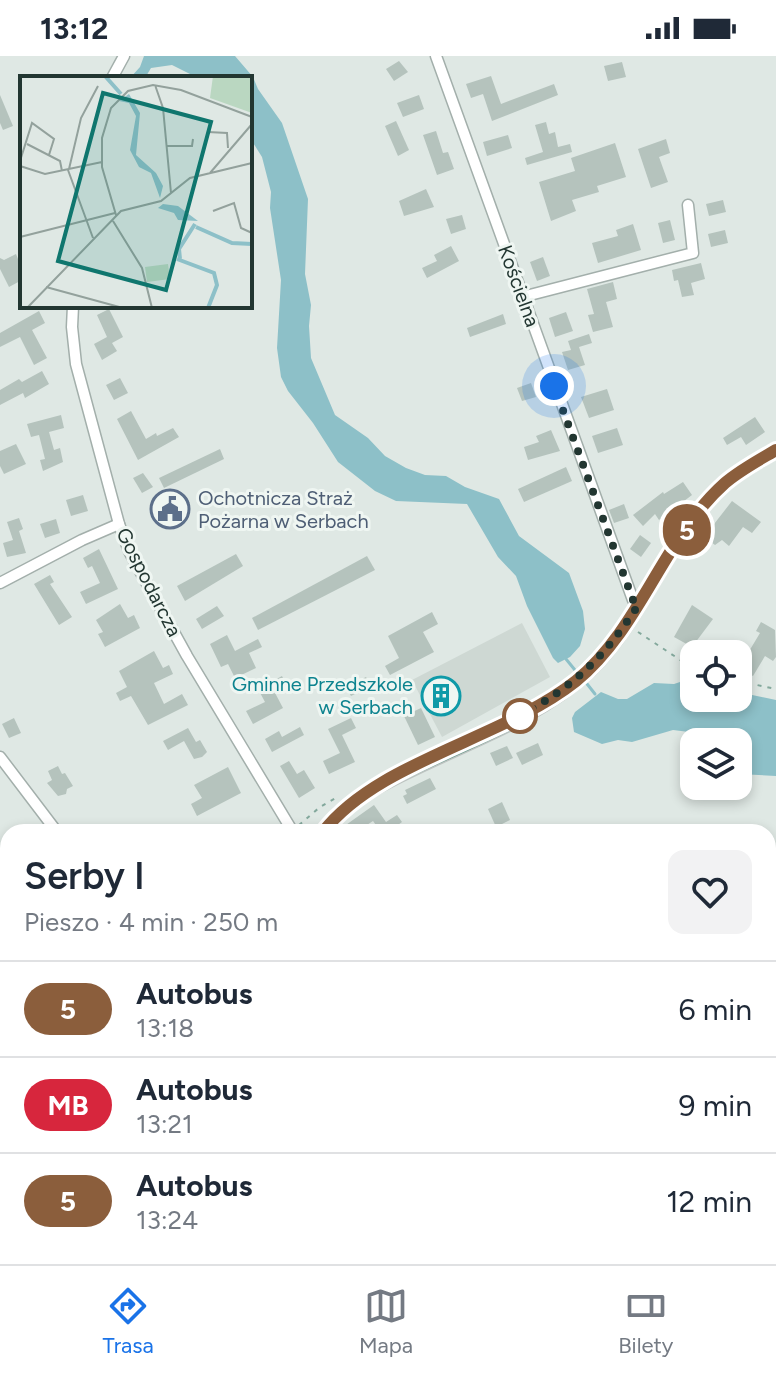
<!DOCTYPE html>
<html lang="pl">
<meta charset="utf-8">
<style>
:root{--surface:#fff;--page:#f2f2f3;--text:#1f2937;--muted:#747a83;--line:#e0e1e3;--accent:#1a73e8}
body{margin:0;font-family:Figtree,sans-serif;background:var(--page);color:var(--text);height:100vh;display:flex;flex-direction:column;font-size:30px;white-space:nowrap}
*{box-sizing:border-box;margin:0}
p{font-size:26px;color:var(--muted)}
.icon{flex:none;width:44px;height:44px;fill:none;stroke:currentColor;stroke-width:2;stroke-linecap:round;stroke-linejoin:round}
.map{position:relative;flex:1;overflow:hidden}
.sheet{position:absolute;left:0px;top:768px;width:776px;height:440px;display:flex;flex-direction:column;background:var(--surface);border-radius:24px 24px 0 0;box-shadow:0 4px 12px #0003}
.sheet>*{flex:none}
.badge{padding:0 16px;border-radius:26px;font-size:28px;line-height:52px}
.buttons{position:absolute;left:680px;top:584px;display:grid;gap:16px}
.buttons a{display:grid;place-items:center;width:72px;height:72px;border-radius:16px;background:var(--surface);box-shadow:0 4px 12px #0003;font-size:40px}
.you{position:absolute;width:40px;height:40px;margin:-20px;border:6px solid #fff;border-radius:50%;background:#1a73e8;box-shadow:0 0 0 12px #1a73e833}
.map>.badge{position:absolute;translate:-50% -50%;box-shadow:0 0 0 4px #fff}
.round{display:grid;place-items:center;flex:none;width:84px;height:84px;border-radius:16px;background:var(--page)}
.summary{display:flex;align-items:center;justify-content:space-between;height:136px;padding:0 24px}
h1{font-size:38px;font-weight:600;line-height:60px}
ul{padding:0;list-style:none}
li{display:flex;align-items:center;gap:24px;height:96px;padding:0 24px;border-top:2px solid var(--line)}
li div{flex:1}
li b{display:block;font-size:30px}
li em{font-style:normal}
li .badge{min-width:88px;font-weight:700;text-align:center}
.status{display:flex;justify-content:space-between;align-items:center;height:56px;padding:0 40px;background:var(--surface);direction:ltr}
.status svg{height:22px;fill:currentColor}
.dock{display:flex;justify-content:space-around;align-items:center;height:112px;border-top:2px solid var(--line);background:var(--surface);font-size:22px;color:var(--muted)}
.dock a{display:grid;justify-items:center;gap:4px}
.dock .on{color:var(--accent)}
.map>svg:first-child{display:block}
</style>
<div class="status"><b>13:12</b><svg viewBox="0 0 49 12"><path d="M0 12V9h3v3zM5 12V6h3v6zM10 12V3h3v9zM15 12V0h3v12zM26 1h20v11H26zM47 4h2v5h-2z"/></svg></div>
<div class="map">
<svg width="776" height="1208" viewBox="0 0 776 1208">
<rect width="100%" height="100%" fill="#dfe8e4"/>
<path fill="#ced8d3" d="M522,567L550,621L442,681L412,624Z"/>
<g fill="#8dc0c8">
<path d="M144,0H235L253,21L258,33L282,67L308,143L305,218L311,249L309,270L311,302L335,359L368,382L385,400L406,412L425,419L446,420L465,431L499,443L519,480L569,517L583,555L585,573L580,590L570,601L558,607L553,602L527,550L516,520L498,501L467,448L396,445L375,435L338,406L313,367L288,335L281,321L277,292L281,224L270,152L271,136L262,101L250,82V22H198L172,9L151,12L145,22H130L140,11Z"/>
<path d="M683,625L694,626V642H738V636L776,644V720L738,718V686H700L689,676L673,674L632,686L618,684L602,688L574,676L572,662L575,656L601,636L618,643H627L654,627L674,628Z"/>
<path d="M775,937L776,1002L768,1006V941Z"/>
</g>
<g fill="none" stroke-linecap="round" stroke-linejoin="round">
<g stroke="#8dc0c8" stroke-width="3">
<path d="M566,603L579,619"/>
<path d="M584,624L595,638"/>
</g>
</g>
<g fill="#b5c3bd">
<path d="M399,5L408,16L394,25L386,13Z"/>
<path d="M622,6L626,21L608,25L604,10Z"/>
<path d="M491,20L501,48L554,28L558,39L492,65L483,38L471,42L466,28Z"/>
<path d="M0,39L13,70L3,74L0,67Z"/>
<path d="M419,39L424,53L403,61L397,47Z"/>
<path d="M396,65L409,94L398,100L385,70Z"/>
<path d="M546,66L549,78L555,76L558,91L570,88L572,96L527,109L525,102L543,96L535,69Z"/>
<path d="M436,75L443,97L448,96L454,113L437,119L423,79Z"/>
<path d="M508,79L512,92L487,100L483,86Z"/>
<path d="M666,83L670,97L659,101L668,126L651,132L638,93Z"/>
<path d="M615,87L626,121L597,130L599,136L572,144L576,155L551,165L539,126L575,115L571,102Z"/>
<path d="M426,133L434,151L404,160L399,145Z"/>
<path d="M723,144L726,156L709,160L706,148Z"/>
<path d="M462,159L466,173L451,178L446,163Z"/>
<path d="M670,164L675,184L663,187L658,167Z"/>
<path d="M633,168L641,194L598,207L592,187L618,180L616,174Z"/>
<path d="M725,174L728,187L711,191L708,178Z"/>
<path d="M451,190L459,205L427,222L422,212L437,205L434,199Z"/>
<path d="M16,198L22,213V224L9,231L0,213V202L4,204Z"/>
<path d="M543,201L550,220L537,225L530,206Z"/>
<path d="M701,207L705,223L691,227L694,239L682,241L678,224L674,225L672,214Z"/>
<path d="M613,226L617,243L606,246L613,271L593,276L588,259L594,258L587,233Z"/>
<path d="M109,253L123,281L112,287L117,295L102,304L94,288L107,281L97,259Z"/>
<path d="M39,255L45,267L32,274L47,302L34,309L20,281L0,291V277Z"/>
<path d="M566,256L573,275L555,281L549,262Z"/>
<path d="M503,258L506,268L470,281L467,272Z"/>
<path d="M589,278L592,287L579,291L585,309L568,314L562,296L571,294L568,285Z"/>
<path d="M42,315L49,328L25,342L23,337L0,349V334L19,323L22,326Z"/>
<path d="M120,322L128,337L114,344L106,329Z"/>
<path d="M531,327L536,341L522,345L517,332Z"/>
<path d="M607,333L614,354L589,362L581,341Z"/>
<path d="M131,355L146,383L156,377L157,380L173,372L179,381L138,404L117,363Z"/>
<path d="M61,359L64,372L49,376L54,394L60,392L63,406L43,415L40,404L45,403L39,379L31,381L27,368Z"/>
<path d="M755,361L765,376L746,389L741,381L727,389L723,382Z"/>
<path d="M617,372L623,389L598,397L592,380Z"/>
<path d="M551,374L560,395L528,404L524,391L539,386L536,380Z"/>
<path d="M16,388L26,408L4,418L0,410V395Z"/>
<path d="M220,393L224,403L164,432L159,422Z"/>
<path d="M566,411L572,425L524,446L518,433Z"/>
<path d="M143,417L153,431L142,437L133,422Z"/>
<path d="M683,426L692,439L659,464L655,458L643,470L633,459L663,436L664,438Z"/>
<path d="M83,439L88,455L71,460L66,444Z"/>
<path d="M185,439L190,447L156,467L151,459Z"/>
<path d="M732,445L761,466L752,477L743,471L729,490L722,484L715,489L704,481Z"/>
<path d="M624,448L629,462L614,467L609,454Z"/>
<path d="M19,462L23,473L19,475L26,497L7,501L3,487L13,484L7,466Z"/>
<path d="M56,463L60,477L45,482L40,468Z"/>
<path d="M640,479L651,487L641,501L630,493Z"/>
<path d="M99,493L118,533L86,548L80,536L100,527L92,510L88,512L83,502Z"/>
<path d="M236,498L243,510L185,545L177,530Z"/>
<path d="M367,500L375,514L258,574L252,562Z"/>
<path d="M50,519L54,526L50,528L72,561L59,569L34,528Z"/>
<path d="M120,548L128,562L134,559L140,572L105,591L98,578L103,576L96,564Z"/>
<path d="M692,549L713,563L692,591L674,581Z"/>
<path d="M217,550L224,560L202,573L196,563Z"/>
<path d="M432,556L438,568L423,576L434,596L390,619L385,610L399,602L388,580Z"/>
<path d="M761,566L775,574L776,601L773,605L765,600L753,620L738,612V591L748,597L760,577L756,575Z"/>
<path d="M227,579L235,595L258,583L262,591L249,597L256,612L235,622L228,608L221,611L210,588Z"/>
<path d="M154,595L163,612L169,609L173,618L154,627L164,648L182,638L188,649L148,669L131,640L120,645L116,637L127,631L119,615Z"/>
<path d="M282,620L286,629L274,635L283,652L253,668L246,655L265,646L258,633Z"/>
<path d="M366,621L371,630L351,640L346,631Z"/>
<path d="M447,627L455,643L434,654L427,641L431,639L429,636Z"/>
<path d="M421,652L435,681L418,689L404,660Z"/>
<path d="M14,662L21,677L9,682L2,668Z"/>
<path d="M351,662L356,672L342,679L355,706L329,718L323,705L340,697L328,673Z"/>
<path d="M300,671L304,679L272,696L265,683L279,675L282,681Z"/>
<path d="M188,672L196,686L200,684L207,696L202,701L194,703L184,685L168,694L163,685Z"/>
<path d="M538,687L543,699L522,709L516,697Z"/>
<path d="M507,690L513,702L496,710L490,697Z"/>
<path d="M289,705L297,718L304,714L315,732L299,742L280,710Z"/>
<path d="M58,710L62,718L65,717L73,730L67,733L66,738L58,740L47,727L52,724L48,715Z"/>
<path d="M228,711L241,737L197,760L191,748L202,742L194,729Z"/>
<path d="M430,722L436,733L407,748L403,740L407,738L405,734Z"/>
<path d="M502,746L510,764L496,771L488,753Z"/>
<path d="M374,749L386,766L397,759L402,766L388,776H381L373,765L356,776H336Z"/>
</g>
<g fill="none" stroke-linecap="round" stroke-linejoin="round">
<defs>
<g id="minor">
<path d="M436,0L633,544L639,548"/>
<path d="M112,22L124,0"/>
<path d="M522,241L693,197L688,149"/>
<path d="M73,250L72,271L76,308L119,468L129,495L187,600L293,776"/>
<path d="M0,527L82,484L119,468"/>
<path d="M0,701L57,776"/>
<path d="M0,945L8,941"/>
<path d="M625,1200L629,1208"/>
</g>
<g id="major">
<path d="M323,776L340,757L365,737C436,695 528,671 589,614C645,560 667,478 725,427C740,414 759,405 776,394"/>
<path d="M69,1208L73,1200"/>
</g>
</defs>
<use href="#minor" stroke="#a3afab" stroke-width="13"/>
<use href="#major" stroke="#bdc3c1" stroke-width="17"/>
<g stroke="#83a89c" stroke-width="2" stroke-dasharray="4 6" stroke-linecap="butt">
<path d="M638,576L694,613"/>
<path d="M738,625L776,633"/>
<path d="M299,769L320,751L339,740"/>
<path d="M768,1030L776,1032"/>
</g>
<use href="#minor" stroke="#fff" stroke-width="10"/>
<use href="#major" stroke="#69998b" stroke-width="14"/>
</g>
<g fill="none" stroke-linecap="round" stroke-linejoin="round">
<defs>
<path id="line" d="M323,776C378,705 503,683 576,625C641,572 663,482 725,427C740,414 759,404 776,394"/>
</defs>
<use href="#line" stroke="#fff" stroke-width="18"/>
<use href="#line" stroke="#8b5e3c" stroke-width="12"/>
<path stroke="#223631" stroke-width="8" stroke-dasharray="0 14.4" d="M520,660C575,629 603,603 639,548L633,544L554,330"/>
</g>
<defs>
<symbol id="civic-ring" viewBox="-11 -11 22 22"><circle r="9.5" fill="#eff6f2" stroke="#5c6f8a" stroke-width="1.5"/><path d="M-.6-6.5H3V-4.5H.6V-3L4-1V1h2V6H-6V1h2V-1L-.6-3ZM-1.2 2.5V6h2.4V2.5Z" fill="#5c6f8a"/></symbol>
<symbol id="building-ring" viewBox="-11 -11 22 22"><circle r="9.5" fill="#eff6f2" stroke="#0f9aa8" stroke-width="1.5"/><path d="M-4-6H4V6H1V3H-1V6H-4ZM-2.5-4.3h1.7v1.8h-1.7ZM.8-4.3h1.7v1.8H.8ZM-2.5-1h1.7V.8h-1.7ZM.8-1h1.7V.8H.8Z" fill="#0f9aa8"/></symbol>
</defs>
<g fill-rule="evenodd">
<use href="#civic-ring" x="148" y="431" width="44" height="44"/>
<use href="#building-ring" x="419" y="618" width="44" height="44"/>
</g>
<circle fill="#fff" stroke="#8b5e3c" stroke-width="4" cx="520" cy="660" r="16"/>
<g text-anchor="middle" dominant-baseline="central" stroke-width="6" stroke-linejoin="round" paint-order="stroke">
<g font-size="20" fill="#223631" stroke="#eff6f2">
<text transform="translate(519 230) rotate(70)">Kościelna</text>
<text transform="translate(149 526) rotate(63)">Gospodarcza</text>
</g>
<g font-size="20" fill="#4e5e75" stroke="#eff6f2" text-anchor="start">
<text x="198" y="442">Ochotnicza Straż<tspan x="198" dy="23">Pożarna w Serbach</tspan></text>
</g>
<g font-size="20" fill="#0d838f" stroke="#eff6f2" text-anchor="end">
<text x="413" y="628">Gminne Przedszkole<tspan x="413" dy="23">w Serbach</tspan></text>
</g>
</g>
<g transform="translate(20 20)">
<rect width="232" height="232" fill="#dfe8e4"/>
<path d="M193,0H232V37L190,22ZM148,188L150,203L127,206L125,191Z" fill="#bad7c1"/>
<path d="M109,18L120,37L116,79L136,97L143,110L140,122L131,97L119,91L110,74L116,40L109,27L99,25ZM143,128L158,130L178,145L158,144L154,137L138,132Z" fill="#8dc0c8"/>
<path fill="none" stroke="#8dc0c8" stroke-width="4" d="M85,0L101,18M176,151L212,167L232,168M157,183L194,197L197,209L188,232M160,183L159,173L175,148"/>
<path fill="none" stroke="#93a19c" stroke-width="2" d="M135,9L143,32L151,117M188,56L207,57L208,72M7,68L40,85L42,95M147,70H172L173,63M0,85L12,47L34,63L29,79M0,90L25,98L82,86M49,93L61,42L78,10M48,94L73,162M190,97L232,48M193,135L214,127L221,152L232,157M96,139L82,91V62L91,32L108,15L133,9L161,14L232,41M93,145L122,192L132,232M0,161L95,137M26,211L103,232M7,232L101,135L141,125L170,102L232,87"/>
<path fill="#0f766e" fill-opacity="0.15" stroke="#0f766e" stroke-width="4" d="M83,17L191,46L146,214L38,185Z"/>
<rect width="232" height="232" fill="none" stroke="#223631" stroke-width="4"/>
</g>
</svg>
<div class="buttons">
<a><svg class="icon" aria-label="locate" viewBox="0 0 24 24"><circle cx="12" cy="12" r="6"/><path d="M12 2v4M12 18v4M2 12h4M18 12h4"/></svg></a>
<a><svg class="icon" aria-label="layers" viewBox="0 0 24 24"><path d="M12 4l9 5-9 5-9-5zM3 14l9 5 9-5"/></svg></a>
</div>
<div class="you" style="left:554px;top:330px"></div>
<b class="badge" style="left:687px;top:474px;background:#8b5e3c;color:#fff">5</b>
<section class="sheet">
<div class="summary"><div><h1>Serby I</h1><p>Pieszo · 4 min · 250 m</p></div><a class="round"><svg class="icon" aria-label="heart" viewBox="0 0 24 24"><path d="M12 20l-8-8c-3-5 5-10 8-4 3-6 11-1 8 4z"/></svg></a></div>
<ul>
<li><span class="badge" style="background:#8b5e3c;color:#fff">5</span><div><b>Autobus</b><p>13:18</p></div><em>6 min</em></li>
<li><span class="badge" style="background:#d7263d;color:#fff">MB</span><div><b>Autobus</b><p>13:21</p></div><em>9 min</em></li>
<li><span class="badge" style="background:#8b5e3c;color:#fff">5</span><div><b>Autobus</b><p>13:24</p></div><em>12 min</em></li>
</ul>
</section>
</div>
<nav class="dock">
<a class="on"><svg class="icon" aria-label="directions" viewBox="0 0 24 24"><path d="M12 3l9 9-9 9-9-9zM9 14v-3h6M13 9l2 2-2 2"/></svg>Trasa</a>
<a><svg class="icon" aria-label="map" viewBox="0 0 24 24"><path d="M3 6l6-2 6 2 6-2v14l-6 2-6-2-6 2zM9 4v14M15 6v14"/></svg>Mapa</a>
<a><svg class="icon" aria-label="tickets" viewBox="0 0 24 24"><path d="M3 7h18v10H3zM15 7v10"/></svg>Bilety</a>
</nav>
